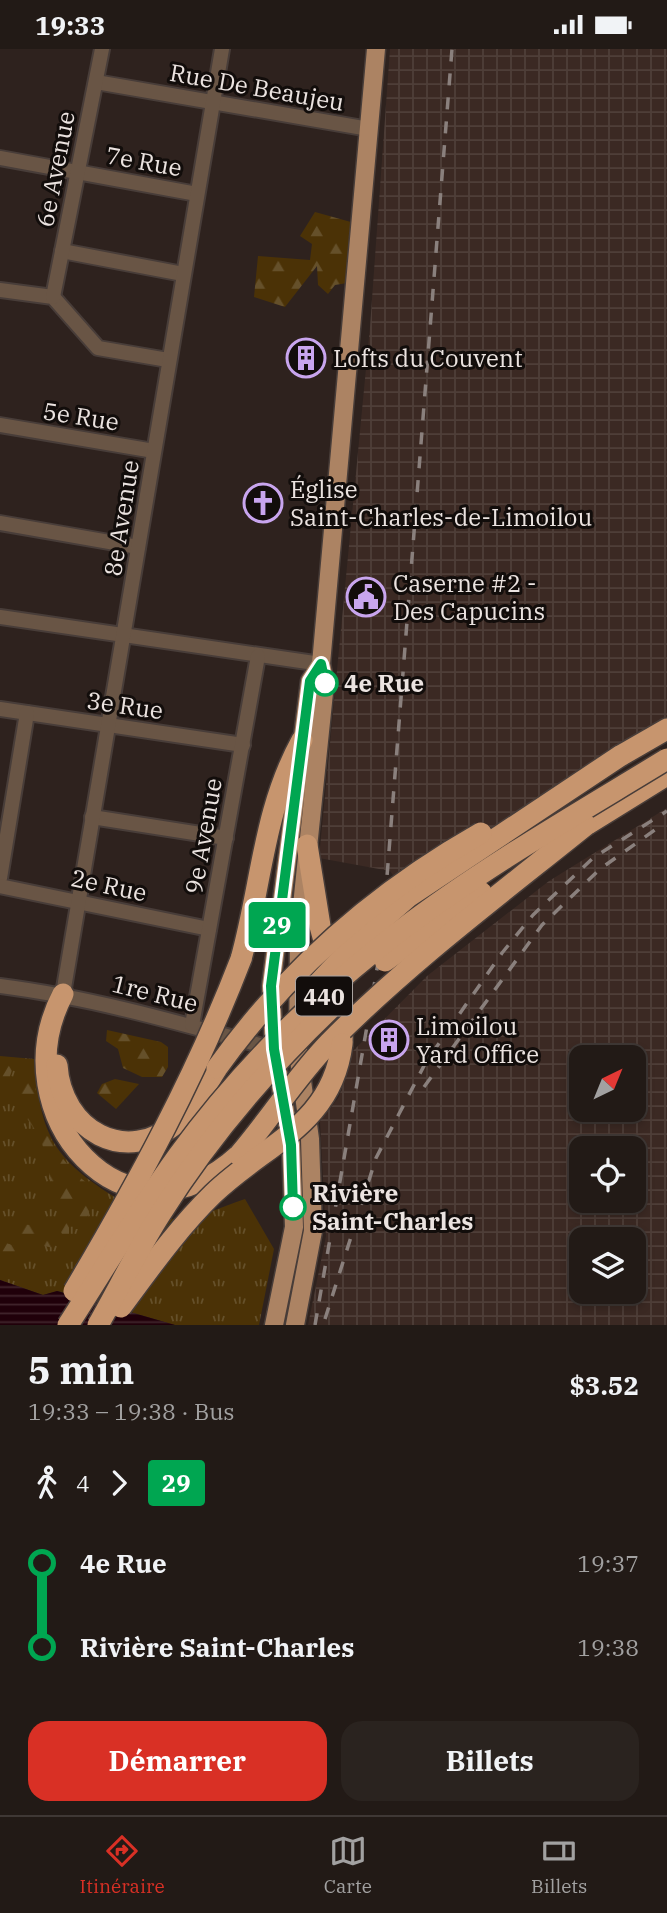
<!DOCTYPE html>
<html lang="fr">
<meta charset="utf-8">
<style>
:root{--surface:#221a16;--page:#2a231f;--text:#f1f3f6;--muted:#a2a1a1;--line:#3f3835;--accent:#d93025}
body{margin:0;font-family:"IBM Plex Serif",serif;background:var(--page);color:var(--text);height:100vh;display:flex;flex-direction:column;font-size:26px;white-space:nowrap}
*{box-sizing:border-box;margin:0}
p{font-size:23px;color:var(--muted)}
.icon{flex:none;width:38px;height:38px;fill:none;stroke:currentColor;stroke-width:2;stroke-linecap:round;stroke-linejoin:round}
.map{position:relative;height:1276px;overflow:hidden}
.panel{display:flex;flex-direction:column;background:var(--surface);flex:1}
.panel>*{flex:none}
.badge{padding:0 14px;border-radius:5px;font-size:24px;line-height:46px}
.needle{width:46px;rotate:43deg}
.tools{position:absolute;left:569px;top:996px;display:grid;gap:14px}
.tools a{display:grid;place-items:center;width:77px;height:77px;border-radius:14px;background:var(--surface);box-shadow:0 4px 10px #0003,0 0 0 2px var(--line);font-size:35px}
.map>.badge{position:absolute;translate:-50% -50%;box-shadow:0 0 0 4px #fff}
.legs{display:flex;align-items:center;gap:10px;height:77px;padding:0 28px;font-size:23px}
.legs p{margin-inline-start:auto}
.headline{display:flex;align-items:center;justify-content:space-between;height:119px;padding:0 28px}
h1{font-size:38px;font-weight:700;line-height:52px}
.primary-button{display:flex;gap:14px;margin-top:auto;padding:14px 28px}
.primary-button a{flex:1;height:80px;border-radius:21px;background:var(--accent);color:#fff;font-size:28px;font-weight:700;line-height:80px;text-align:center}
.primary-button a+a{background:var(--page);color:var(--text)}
ul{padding:0 28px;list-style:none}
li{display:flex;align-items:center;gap:24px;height:84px;font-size:26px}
li i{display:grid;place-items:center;width:10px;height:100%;margin:0 9px;background:currentColor}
li i::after{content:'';width:18px;height:18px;margin:-9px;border:5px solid;border-radius:50%;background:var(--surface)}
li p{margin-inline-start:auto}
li:first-child i{background:linear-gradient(#0000 50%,currentColor 0)}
li:last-child i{background:linear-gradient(currentColor 50%,#0000 0)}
.status{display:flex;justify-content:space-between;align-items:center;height:49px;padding:0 35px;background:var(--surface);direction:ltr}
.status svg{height:19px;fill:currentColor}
.dock{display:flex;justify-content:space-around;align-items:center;height:98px;border-top:2px solid var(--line);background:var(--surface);font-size:19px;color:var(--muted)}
.dock a{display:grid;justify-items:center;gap:4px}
.dock .on{color:var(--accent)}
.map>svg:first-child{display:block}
</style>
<div class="status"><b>19:33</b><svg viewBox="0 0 49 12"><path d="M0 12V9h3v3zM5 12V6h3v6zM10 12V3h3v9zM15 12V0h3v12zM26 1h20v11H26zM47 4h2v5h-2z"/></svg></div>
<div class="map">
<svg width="667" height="1276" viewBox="0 0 667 1276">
<defs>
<pattern id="industrial-grid" width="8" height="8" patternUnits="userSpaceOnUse" patternTransform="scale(1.75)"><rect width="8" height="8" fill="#3b2923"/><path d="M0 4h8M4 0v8" fill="none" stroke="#4e3e38"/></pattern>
<pattern id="grass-tufts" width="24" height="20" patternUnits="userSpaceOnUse" patternTransform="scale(1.75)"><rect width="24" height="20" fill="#4b3206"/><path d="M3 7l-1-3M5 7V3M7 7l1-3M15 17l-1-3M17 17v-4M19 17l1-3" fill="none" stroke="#65502a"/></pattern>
<pattern id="forest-firs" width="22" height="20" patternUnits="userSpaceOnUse" patternTransform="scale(1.75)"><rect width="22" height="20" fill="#4b3206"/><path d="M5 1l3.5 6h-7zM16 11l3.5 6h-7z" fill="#65502a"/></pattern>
<pattern id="water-rules" width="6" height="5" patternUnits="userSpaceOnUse" patternTransform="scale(1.75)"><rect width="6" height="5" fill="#20000a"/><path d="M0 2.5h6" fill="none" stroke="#41252d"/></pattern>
</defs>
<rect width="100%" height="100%" fill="#2e221e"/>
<g fill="url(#industrial-grid)" fill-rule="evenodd">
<path d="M390,0H667V692L408,848L390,822L319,809L370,278Z"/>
<path d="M667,759V1276H308L326,1187L320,1072L339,1048L352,1003L427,927L549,832ZM581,1008H634V1060H581ZM581,1099H634V1152H581ZM581,1190H634V1242H581Z"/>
</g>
<path fill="url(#grass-tufts)" d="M0,1007L34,1010C41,1083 50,1107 113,1147C129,1158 147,1170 167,1170C194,1171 219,1159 245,1150L274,1200L259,1276H175L58,1242L43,1246L0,1231Z"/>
<g fill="url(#forest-firs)">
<path d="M315,163L358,175L347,234L335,236L328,245L318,236L317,217L285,258L254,248L258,207L310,211L312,195L300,187Z"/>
<path d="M107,981L161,993L168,998V1018L162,1028H142L123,1019L118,1000L106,992Z"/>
<path d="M0,1008L16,1009L4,1045L0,1044Z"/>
<path d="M32,1009C35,1063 50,1111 97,1141L83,1180H76L72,1173L69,1175V1188L66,1193L58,1177L60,1140L49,1130V1115L40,1089L16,1053L18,1035Z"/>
<path d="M115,1030L139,1035L116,1060L97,1044L102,1035Z"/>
<path d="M0,1173L50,1178L54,1199L0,1188Z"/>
<path d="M0,1192L21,1199L23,1207L14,1211L0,1208Z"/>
</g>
<path fill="url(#water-rules)" d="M0,1231L43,1246L57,1242L175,1276H0Z"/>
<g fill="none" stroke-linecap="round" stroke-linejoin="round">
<defs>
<g id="minor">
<path d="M96,33L369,80"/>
<path d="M0,109L197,145"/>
<path d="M62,202L183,225"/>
<path d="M0,241L53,248L98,299L168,311"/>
<path d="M53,248L102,0"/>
<path d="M0,376L154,402"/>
<path d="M0,474L138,498"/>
<path d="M0,568L321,615"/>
<path d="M0,660L243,696"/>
<path d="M92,768L226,789"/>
<path d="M0,829L27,664"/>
<path d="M0,837L209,880"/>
<path d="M0,937C94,949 183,975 274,1000"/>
<path d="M63,945L222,0"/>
<path d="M192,976L258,607"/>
</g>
<g id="major">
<path d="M274,1276L294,1178L291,1095L274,1000L271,937L310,632L321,615"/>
<path d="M295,1276L313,1182L310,1090L298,1003L299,886L325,634L321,615L376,0"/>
</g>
<g id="highway">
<path d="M620,707L667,680"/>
<path d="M586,776L667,726"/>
<path d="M307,796L320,877L343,962L342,993"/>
<path d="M241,910C262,834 263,762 302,691"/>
<path d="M63,945C0,1064 125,1210 239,1106"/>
<path d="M57,1016C61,1081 126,1119 179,1072C195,1058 206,1036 217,1019"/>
</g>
</defs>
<use href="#minor" stroke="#483d39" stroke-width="18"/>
<use href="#major" stroke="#483d39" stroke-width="21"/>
<use href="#highway" stroke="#483d39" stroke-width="24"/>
<use href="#minor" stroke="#695545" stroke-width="14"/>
<use href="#major" stroke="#ac8363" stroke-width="18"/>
<use href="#highway" stroke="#c7956e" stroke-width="21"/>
<g stroke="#8a807d" stroke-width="3.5" stroke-dasharray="12 12" stroke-linecap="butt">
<path d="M424,1038L542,876L600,820L659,778"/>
<path d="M325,1270L376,1109L426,1013L502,904L533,866L593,809L667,762"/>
<path d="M315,1276L382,891L452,0"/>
</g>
<defs>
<g id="highway-bridge">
<path d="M385,912L481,843"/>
<path d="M311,942L361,889L408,848L620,707"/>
<path d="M217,1019C288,920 375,844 481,784"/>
<path d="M239,1106C270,1070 296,1028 329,994C408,914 499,846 586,776"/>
<path d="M74,1242C138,1134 196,1027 241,910"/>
<path d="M121,1258C150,1219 178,1179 213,1145C266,1094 332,1076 342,995"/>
<path d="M68,1276C104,1220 139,1161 178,1107C239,1023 317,945 400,882C484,818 577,765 667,710"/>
<path d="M98,1276C119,1239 138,1200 161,1164C208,1089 267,1020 332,958"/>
</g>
</defs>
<use href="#highway-bridge" stroke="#483d39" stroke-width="24" stroke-linecap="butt"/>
<use href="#highway-bridge" stroke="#c7956e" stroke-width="21"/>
</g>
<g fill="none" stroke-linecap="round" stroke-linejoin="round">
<defs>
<path id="line-1" d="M293,1158L291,1096L274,1000L271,937L310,632L321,615L325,634"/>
</defs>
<use href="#line-1" stroke="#fff" stroke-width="16"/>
<use href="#line-1" stroke="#00a651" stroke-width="10"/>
</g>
<defs>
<symbol id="building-ring" viewBox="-11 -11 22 22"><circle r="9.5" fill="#120d0b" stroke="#c8a5ee" stroke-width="1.5"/><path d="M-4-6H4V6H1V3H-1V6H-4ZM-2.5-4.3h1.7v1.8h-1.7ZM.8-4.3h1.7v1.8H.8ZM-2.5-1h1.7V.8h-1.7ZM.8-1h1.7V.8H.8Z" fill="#c8a5ee"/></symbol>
<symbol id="church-ring" viewBox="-11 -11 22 22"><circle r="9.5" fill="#120d0b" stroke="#c8a5ee" stroke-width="1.5"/><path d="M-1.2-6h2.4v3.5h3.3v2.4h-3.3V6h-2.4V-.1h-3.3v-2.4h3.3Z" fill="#c8a5ee"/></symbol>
<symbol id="civic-ring" viewBox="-11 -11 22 22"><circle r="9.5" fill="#120d0b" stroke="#c8a5ee" stroke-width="1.5"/><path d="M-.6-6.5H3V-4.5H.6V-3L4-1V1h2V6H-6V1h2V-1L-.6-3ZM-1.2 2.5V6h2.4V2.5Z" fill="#c8a5ee"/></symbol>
</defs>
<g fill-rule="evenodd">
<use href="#building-ring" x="284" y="287" width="44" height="44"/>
<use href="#church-ring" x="241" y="432" width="44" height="44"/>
<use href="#civic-ring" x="344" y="526" width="44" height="44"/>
<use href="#building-ring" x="367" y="969" width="44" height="44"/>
</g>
<g fill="#fff" stroke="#00a651" stroke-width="3.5">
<circle cx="325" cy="634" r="12"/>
<circle cx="293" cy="1158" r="12"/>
</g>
<g text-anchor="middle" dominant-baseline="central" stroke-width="6" stroke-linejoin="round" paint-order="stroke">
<rect fill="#120d0b" stroke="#aaa3a0" stroke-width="2" x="296" y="927.5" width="56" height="39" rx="5"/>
<g font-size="23" font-weight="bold" fill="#ebe3e0">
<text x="324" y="947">440</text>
</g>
<g font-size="24" fill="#ebe3e0" stroke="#120d0b">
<text transform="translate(257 38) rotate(10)">Rue De Beaujeu</text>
<text transform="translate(144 112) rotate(10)">7e Rue</text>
<text transform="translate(55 120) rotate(-79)">6e Avenue</text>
<text transform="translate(81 367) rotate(9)">5e Rue</text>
<text transform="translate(121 469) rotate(-81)">8e Avenue</text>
<text transform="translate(125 656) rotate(8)">3e Rue</text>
<text transform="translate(203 787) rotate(-80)">9e Avenue</text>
<text transform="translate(109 836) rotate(12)">2e Rue</text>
<text transform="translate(155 944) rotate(14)">1re Rue</text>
</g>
<g font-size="24" fill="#ebe3e0" stroke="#120d0b" text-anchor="start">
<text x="333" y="309">Lofts du Couvent</text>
<text x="290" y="440">Église<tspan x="290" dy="28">Saint-Charles-de-Limoilou</tspan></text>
<text x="393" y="534">Caserne #2 -<tspan x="393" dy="28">Des Capucins</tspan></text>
<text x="416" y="977">Limoilou<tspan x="416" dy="28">Yard Office</tspan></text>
</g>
<g font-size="24" font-weight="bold" fill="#ebe3e0" stroke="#120d0b" text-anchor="start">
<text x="344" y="634">4e Rue</text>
<text x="312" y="1144">Rivière<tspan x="312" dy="28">Saint-Charles</tspan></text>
</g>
</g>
</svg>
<div class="tools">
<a><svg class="needle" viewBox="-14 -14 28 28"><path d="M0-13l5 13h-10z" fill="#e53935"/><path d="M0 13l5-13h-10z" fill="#a2a1a1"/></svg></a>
<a><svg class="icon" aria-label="locate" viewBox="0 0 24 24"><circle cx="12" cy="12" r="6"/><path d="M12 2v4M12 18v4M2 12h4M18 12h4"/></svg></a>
<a><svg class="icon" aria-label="layers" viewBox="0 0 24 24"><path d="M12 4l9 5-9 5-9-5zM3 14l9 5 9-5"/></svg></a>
</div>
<b class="badge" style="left:277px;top:876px;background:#00a651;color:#fff">29</b>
</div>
<section class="panel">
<div class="headline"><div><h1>5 min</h1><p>19:33 – 19:38 · Bus</p></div><b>$3.52</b></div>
<div class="legs"><svg class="icon" aria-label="walk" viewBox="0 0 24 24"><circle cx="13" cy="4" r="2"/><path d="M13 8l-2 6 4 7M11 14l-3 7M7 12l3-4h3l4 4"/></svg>4<svg class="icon" aria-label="forward" viewBox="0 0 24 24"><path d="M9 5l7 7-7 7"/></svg><b class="badge" style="background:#00a651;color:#fff">29</b></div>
<ul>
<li><i style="color:#00a651"></i><b>4e Rue</b><p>19:37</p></li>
<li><i style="color:#00a651"></i><b>Rivière Saint-Charles</b><p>19:38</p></li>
</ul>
<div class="primary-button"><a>Démarrer</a><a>Billets</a></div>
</section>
<nav class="dock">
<a class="on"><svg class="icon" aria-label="directions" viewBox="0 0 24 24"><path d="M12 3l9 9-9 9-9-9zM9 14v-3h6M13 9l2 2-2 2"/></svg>Itinéraire</a>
<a><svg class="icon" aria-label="map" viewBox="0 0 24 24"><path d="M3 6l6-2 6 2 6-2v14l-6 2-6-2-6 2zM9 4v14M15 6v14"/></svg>Carte</a>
<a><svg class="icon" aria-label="tickets" viewBox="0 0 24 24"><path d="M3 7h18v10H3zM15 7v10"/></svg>Billets</a>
</nav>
